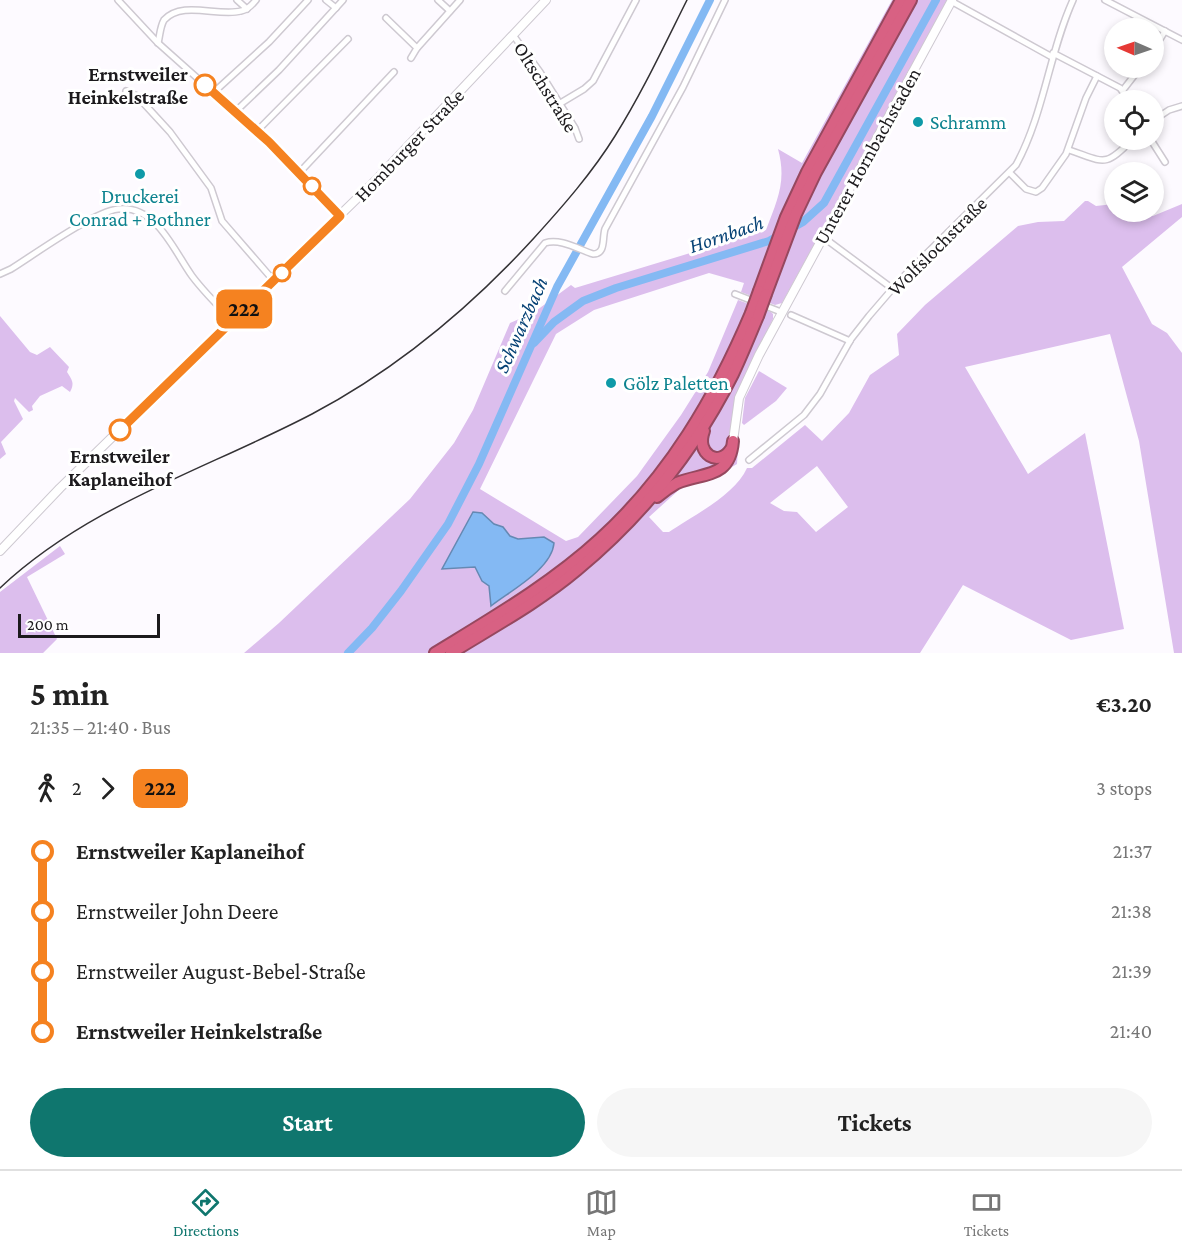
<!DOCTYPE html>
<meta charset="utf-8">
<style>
:root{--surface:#fff;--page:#f6f6f6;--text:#222;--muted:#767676;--line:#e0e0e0;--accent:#0f766e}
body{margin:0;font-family:"Crimson Pro",serif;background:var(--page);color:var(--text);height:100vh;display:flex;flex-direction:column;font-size:22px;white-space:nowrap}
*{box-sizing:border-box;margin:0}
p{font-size:20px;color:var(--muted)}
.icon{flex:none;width:33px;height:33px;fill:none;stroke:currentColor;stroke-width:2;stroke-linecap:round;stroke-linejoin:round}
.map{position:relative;height:653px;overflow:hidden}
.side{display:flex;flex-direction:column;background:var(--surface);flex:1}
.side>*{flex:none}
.badge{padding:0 12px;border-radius:9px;font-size:21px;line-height:39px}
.needle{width:39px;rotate:272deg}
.tools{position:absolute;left:1104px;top:18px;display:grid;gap:12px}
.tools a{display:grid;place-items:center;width:60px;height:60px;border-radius:50%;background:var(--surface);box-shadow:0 3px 9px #0003;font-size:30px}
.scale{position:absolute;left:18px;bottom:15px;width:142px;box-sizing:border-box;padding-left:6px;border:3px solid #1c1a1d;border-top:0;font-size:16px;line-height:21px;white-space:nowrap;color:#1c1a1d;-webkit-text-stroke:4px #fff;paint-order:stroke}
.map>.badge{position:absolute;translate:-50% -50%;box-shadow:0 0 0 3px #fff}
.legs{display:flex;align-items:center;gap:9px;height:66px;padding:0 30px;font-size:20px}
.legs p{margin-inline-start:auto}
.overview{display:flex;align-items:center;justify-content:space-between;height:102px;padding:0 30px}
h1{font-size:33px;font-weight:700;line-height:45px}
.action{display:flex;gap:12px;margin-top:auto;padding:12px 30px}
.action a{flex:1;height:69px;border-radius:36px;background:var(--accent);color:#fff;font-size:24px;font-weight:700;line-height:69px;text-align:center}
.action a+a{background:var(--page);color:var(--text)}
ul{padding:0 30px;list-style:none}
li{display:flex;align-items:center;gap:21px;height:60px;font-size:22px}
li i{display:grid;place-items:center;width:9px;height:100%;margin:0 8px;background:currentColor}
li i::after{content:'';width:15px;height:15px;margin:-8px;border:4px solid;border-radius:50%;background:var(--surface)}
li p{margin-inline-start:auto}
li:first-child i{background:linear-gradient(#0000 50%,currentColor 0)}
li:last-child i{background:linear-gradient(currentColor 50%,#0000 0)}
.menu{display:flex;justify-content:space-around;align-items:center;height:84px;border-top:2px solid var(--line);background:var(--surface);font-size:16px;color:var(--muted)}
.menu a{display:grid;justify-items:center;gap:3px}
.menu .selected{color:var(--accent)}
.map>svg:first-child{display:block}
</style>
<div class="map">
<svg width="1182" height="653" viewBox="0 0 1182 653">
<rect width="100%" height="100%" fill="#fdfaff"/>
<g fill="#dcbeed" fill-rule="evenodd">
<path d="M892,0H948L782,303L775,305L741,292L744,283L709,273L594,310L556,334L480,489L566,541L578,537L637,476L681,415L708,372L738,300L771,312L773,314V319L738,393L740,411L737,464L715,477L681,488L649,517L663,532H669C694,515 735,495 747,468H752L805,425L822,441L849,413L870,375L899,355L897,334L925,305L1018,226L1038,222L1064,221L1085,201H1088L1096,206L1114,204V212H1134L1153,216L1182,204V217L1122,267L1152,324L1167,333L1182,353V653H1174L1139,441L1110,334L965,367L1028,474L1085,433L1124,629L1071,640L963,585L920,653H244L279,623L410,499L454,443L473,410L510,323L533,313L571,285L575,288L766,230C777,200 787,182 778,149L802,163ZM817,466L848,507L816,532L797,512L784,511L770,503Z"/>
<path d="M0,316L30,352L37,355L50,347L69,367L67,372C72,380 75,383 70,392L62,386L40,396L32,406L33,410L29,412L15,398L14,401L23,419L1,442L6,454L0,459Z"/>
<path d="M759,371L787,388L776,401L744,425L742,423L745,398Z"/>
<path d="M60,546L65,554L27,577L57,639L43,653H0V592Z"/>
</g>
<path fill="#84b9f3" stroke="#6589b3" stroke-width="1.5" d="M473,512L482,513L494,524L503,527L510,536L518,539L544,537L554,543C552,569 510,591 491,606L489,586L482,581L475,567L442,569Z"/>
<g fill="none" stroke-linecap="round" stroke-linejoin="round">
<g stroke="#84b9f3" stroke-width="8">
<path d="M534,343L554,322L583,301L616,288L769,241L803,222L824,203L936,0"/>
<path d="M348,653L372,628L401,591L448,524L479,464L557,287L652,116L710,0"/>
</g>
<defs>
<g id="street">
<path d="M118,0L158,43L269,142L340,216"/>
<path d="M237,0L247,9"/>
<path d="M326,0L336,8"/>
<path d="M438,0L450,11"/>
<path d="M1105,0L1182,40"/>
<path d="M951,1L1052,57"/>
<path d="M386,18L417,48"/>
<path d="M513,35L540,72L575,128L579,139"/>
<path d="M158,43C160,35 160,27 164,20C182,0 218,17 241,11C247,10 252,5 256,0"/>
<path d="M1154,49L1165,31"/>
<path d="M1053,53L1120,88L1129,100"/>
<path d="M411,58L417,48L460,0"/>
<path d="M1123,90L1140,68"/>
<path d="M126,91L137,96L170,132L211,188L222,221L274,281"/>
<path d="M213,93L269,42L308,0"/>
<path d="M559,104L584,89L593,81L636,0"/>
<path d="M235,112L279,70L343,0"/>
<path d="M1154,120L1169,110L1182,106"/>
<path d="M257,131L348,39"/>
<path d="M1151,140L1165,162"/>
<path d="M1069,150C1105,162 1104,168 1132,140"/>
<path d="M299,173L394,72"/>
<path d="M1010,173L1026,189L1036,192L1042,188L1066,154L1086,98L1097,76"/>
<path d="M823,237L893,289"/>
<path d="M0,274L11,269C35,254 93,212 118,209C156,204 174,251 192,276C204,292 218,306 232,320"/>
<path d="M505,291L545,243C560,238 578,249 593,254C606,254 602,239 605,229L683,87L725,0"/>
<path d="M735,294L781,312"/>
<path d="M791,315L850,341"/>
<path d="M749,460L804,415L820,394L851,339L869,316L900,280L1016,165C1044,114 1049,53 1073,0"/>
</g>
<g id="secondary">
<path d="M733,441L739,398L759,355L952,0"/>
<path d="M0,551L60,488L377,179L546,0"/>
</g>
<g id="highway">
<path d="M759,291L786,217L807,172L901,0"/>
<path d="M766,294L796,214L816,172L911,0"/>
<path d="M704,431C695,454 719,468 731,449"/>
<path d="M657,497C663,492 670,487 677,483C704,472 730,479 733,441"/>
<path d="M435,653C492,618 551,584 600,539C669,476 715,398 751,313"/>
<path d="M451,653C493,627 539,602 577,570C642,516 695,450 733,374C742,355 750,335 758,316"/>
</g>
</defs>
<use href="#street" stroke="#cec9d1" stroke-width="8"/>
<use href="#secondary" stroke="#cec9d1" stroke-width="10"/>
<use href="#highway" stroke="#96485f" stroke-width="14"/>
<use href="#street" stroke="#fff" stroke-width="5"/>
<use href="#secondary" stroke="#fff" stroke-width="8"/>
<use href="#highway" stroke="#d86183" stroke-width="10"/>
<path stroke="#343235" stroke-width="1.5" d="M0,588C88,505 207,469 312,414C397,369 469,309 534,238C563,206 592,173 615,136C642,93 664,46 687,0"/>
<defs>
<g id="highway-bridge">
<path d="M751,313L759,291"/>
<path d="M758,316L766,294"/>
</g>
</defs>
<use href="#highway-bridge" stroke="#96485f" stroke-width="14" stroke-linecap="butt"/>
<use href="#highway-bridge" stroke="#d86183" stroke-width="10"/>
</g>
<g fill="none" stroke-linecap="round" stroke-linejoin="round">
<defs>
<path id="line-1" d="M120,430L340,216L269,142L205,85"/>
</defs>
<use href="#line-1" stroke="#fff" stroke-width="14"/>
<use href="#line-1" stroke="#f58220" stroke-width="9"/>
</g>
<g fill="#fff" stroke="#f58220" stroke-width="3">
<circle cx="205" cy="85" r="10"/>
<circle cx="312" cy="186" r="8"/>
<circle cx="282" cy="273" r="8"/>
<circle cx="120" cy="430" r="10"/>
</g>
<g fill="#0f9aa8" stroke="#fff" stroke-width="2">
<circle cx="918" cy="122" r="6"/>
<circle cx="140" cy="174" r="6"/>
<circle cx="611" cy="383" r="6"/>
</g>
<g text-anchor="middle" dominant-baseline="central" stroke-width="6" stroke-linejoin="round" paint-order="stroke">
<g font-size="20" font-weight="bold" fill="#1c1a1d" stroke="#fff" text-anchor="end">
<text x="188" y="74">Ernstweiler<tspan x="188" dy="23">Heinkelstraße</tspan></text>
<text x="120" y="456" text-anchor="middle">Ernstweiler<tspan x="120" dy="23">Kaplaneihof</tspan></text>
</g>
<g font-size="20" fill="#1c1a1d" stroke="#fff">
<text transform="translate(546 87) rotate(58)">Oltschstraße</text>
<text transform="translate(409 145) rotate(-46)">Homburger Straße</text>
<text transform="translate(867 156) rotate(-61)">Unterer Hornbachstaden</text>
<text transform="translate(937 246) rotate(-45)">Wolfslochstraße</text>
</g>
<g font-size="20" fill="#0d838f" stroke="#fff" text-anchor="start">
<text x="930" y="122">Schramm</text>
<text x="140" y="196" text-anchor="middle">Druckerei<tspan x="140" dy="23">Conrad + Bothner</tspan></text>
<text x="623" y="383">Gölz Paletten</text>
</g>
<g font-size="21" font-style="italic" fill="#064275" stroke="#fff">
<text transform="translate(726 234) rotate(-19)">Hornbach</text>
<text transform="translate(521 325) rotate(-66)">Schwarzbach</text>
</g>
</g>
</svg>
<div class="tools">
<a><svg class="needle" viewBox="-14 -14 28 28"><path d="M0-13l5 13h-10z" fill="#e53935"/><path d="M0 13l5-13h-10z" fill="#767676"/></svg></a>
<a><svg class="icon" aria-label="locate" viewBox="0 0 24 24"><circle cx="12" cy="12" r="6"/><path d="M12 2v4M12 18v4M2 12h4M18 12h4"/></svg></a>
<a><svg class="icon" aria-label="layers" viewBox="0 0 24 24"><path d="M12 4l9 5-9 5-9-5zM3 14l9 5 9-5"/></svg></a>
</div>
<div class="scale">200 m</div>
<b class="badge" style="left:244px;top:309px;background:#f58220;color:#111">222</b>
</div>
<section class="side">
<div class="overview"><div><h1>5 min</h1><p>21:35 – 21:40 · Bus</p></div><b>€3.20</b></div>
<div class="legs"><svg class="icon" aria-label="walk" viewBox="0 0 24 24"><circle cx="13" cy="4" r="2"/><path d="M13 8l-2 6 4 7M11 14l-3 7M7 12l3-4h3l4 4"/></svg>2<svg class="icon" aria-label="forward" viewBox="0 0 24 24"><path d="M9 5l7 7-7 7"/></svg><b class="badge" style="background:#f58220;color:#111">222</b><p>3 stops</p></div>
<ul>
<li><i style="color:#f58220"></i><b>Ernstweiler Kaplaneihof</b><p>21:37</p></li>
<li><i style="color:#f58220"></i><span>Ernstweiler John Deere</span><p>21:38</p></li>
<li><i style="color:#f58220"></i><span>Ernstweiler August-Bebel-Straße</span><p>21:39</p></li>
<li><i style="color:#f58220"></i><b>Ernstweiler Heinkelstraße</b><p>21:40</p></li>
</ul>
<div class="action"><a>Start</a><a>Tickets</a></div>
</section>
<nav class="menu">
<a class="selected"><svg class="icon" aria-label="directions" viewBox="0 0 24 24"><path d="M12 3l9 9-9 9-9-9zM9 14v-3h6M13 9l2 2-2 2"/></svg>Directions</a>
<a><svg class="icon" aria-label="map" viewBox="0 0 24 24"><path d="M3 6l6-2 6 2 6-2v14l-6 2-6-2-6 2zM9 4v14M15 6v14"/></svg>Map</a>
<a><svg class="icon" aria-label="tickets" viewBox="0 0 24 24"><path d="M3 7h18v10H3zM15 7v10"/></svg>Tickets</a>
</nav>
